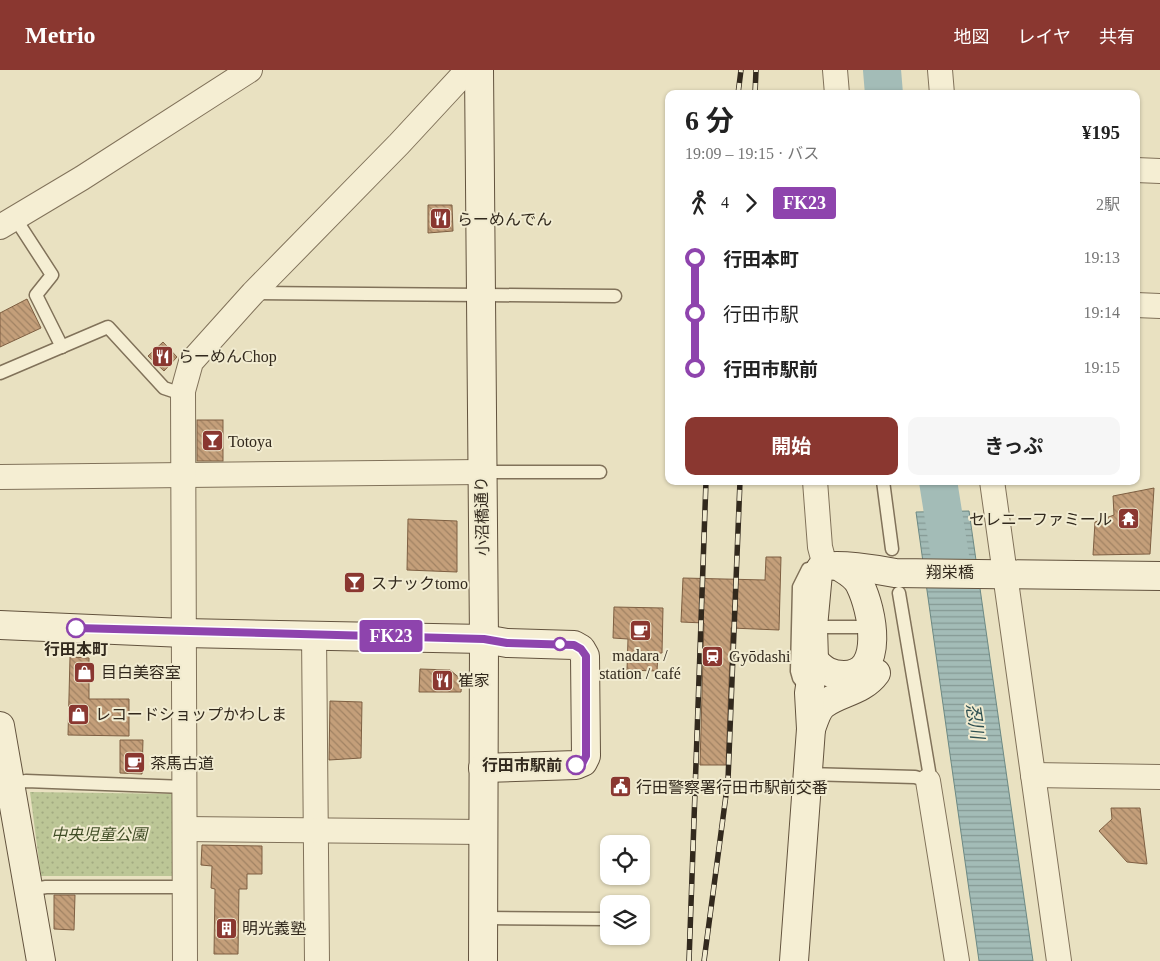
<!DOCTYPE html>
<html lang="ja">
<meta charset="utf-8">
<style>
:root{--surface:#fff;--page:#f6f6f6;--text:#222;--muted:#767676;--accent:#8a3730}
body{margin:0;font-family:"Times New Roman","Noto Sans JP",serif;background:var(--page);color:var(--text);height:100vh;display:flex;flex-direction:column;font-size:19px;white-space:nowrap}
*{box-sizing:border-box;margin:0}
p{font-size:16px;color:var(--muted)}
.icon{flex:none;width:28px;height:28px;fill:none;stroke:currentColor;stroke-width:2;stroke-linecap:round;stroke-linejoin:round}
.map{position:relative;flex:1;overflow:hidden}
.side{position:absolute;left:665px;top:20px;width:475px;height:395px;display:flex;flex-direction:column;background:var(--surface);border-radius:10px;box-shadow:0 1px 4px #0004}
.side>*{flex:none}
.badge{padding:0 10px;border-radius:4px;font-size:18px;line-height:32px}
.buttons{position:absolute;left:600px;top:765px;display:grid;gap:10px}
.buttons a{display:grid;place-items:center;width:50px;height:50px;border-radius:10px;background:var(--surface);box-shadow:0 1px 4px #0004;font-size:25px}
.map>.badge{position:absolute;translate:-50% -50%;box-shadow:0 0 0 2px #fff}
.legs{display:flex;align-items:center;gap:8px;height:55px;padding:0 20px;font-size:16px}
.legs p{margin-inline-start:auto}
.headline{display:flex;align-items:center;justify-content:space-between;height:85px;padding:0 20px}
h1{font-size:28px;font-weight:700;line-height:38px}
.cta{display:flex;gap:10px;margin-top:auto;padding:10px 20px}
.cta a{flex:1;height:58px;border-radius:10px;background:var(--accent);color:#fff;font-size:20px;font-weight:700;line-height:58px;text-align:center}
.cta a+a{background:var(--page);color:var(--text)}
ul{padding:0 20px;list-style:none}
li{display:flex;align-items:center;gap:18px;height:55px;font-size:19px}
li i{display:grid;place-items:center;width:8px;height:100%;margin:0 6px;background:currentColor}
li i::after{content:'';width:12px;height:12px;margin:-6px;border:4px solid;border-radius:50%;background:var(--surface)}
li p{margin-inline-start:auto}
li:first-child i{background:linear-gradient(#0000 50%,currentColor 0)}
li:last-child i{background:linear-gradient(currentColor 50%,#0000 0)}
header{display:flex;align-items:center;gap:30px;box-sizing:border-box;height:70px;padding:0 25px;background:var(--accent);color:#fff}
header strong{font-size:24px}
nav{display:flex;gap:28px;margin-inline-start:auto;font-size:18px}
.map>svg:first-child{display:block}
</style>
<header>
<strong>Metrio</strong>
<nav><a>地図</a><a>レイヤ</a><a>共有</a></nav>
</header>
<div class="map">
<svg width="1160" height="891" viewBox="0 0 1160 891">
<defs>
<pattern id="green-dots" width="8" height="8" patternUnits="userSpaceOnUse" patternTransform="scale(1.25)"><rect width="8" height="8" fill="#bcc696"/><path d="M2 2h.1M6 6h.1" fill="none" stroke="#a2aa81" stroke-width="1.8" stroke-linecap="round"/></pattern>
<pattern id="water-rules" width="6" height="5" patternUnits="userSpaceOnUse" patternTransform="scale(1.25)"><rect width="6" height="5" fill="#a3bcb7"/><path d="M0 2.5h6" fill="none" stroke="#859994"/></pattern>
<pattern id="building-back-hatch" width="6" height="6" patternUnits="userSpaceOnUse" patternTransform="scale(1.25)"><rect width="6" height="6" fill="#c49f7a"/><path d="M-1 5l2 2M0 0l6 6M5-1l2 2" fill="none" stroke="#a08263"/></pattern>
</defs>
<rect width="100%" height="100%" fill="#e9e1c1"/>
<path fill="url(#green-dots)" d="M30,722L176,724L177,806H41Z"/>
<path fill="url(#water-rules)" stroke="#6c8984" d="M969,441L1033,891H979L916,442Z"/>
<g fill="none" stroke-linecap="round" stroke-linejoin="round">
<g stroke="#a3bcb7" stroke-width="38">
<path d="M882,0L884,24"/>
<path d="M938,411L951,493"/>
</g>
</g>
<g fill="url(#building-back-hatch)" stroke="#7e5f42">
<path d="M428,135H452L453,161L428,163Z"/>
<path d="M27,229L41,258L0,277V243Z"/>
<path d="M163,272L177,287L164,301L148,286Z"/>
<rect x="197" y="350" width="26" height="41"/>
<path d="M1154,418L1150,484L1093,485L1095,452L1114,445L1113,426Z"/>
<path d="M408,449L457,451V502L407,500Z"/>
<path d="M766,487H781L779,560L731,558L726,695H700L704,553L681,552L683,508L765,510Z"/>
<path d="M614,537L663,538L662,583H658L657,601L627,600L628,569L613,568Z"/>
<path d="M70,587L89,588V629H129V666L68,665Z"/>
<path d="M420,599L450,600L462,610L461,622H419Z"/>
<path d="M330,631L362,632L361,688L329,690Z"/>
<path d="M120,670H143L142,704L120,703Z"/>
<path d="M1111,738H1140L1147,794L1127,792L1099,761L1112,749Z"/>
<path d="M202,775L262,776V804H247V819H239L238,884H214L215,819L211,818L212,796L201,795Z"/>
<path d="M54,825H75L74,860L54,859Z"/>
</g>
<g fill="none" stroke-linecap="round" stroke-linejoin="round">
<defs>
<g id="lane">
<path d="M15,148L52,205L36,225L62,277"/>
<path d="M253,223L615,226"/>
<path d="M0,303L108,257L164,318L173,321H183"/>
<path d="M481,402H600"/>
<path d="M883,411L892,479"/>
<path d="M811,557H871"/>
<path d="M807,619L799,608L797,601L799,517L808,499L818,498"/>
<path d="M807,704L915,707L928,711L929,701L899,523"/>
<path d="M10,714L26,711L185,717"/>
<path d="M28,820L46,817H185"/>
<path d="M483,848L609,849"/>
</g>
<g id="street">
<path d="M835,0L837,24"/>
<path d="M940,0L942,24"/>
<path d="M1136,100L1160,101"/>
<path d="M0,157L82,108L250,0"/>
<path d="M1136,235L1160,236"/>
<path d="M0,407L481,402"/>
<path d="M815,411L820,477L825,496"/>
<path d="M992,411L1059,891"/>
<path d="M314,564L317,891"/>
<path d="M1033,705L1160,707"/>
<path d="M928,711L957,891"/>
<path d="M185,759L483,762"/>
<path d="M185,891L183,321L191,292L253,223L399,74L462,6L471,0"/>
</g>
<g id="secondary">
<path d="M479,0L484,569L483,891"/>
<path d="M0,555L184,563L484,569L507,573L574,575L581,579L585,586L586,686L583,692L576,695L483,698"/>
<path d="M814,590C823,600 830,605 844,605C886,605 872,539 860,515C856,506 848,502 840,497"/>
<path d="M0,656L41,891"/>
<path d="M811,659C814,651 817,639 824,634C841,622 863,621 876,603"/>
<path d="M794,891L811,659L809,623L814,590L813,557L818,503L821,498C833,492 880,500 895,503L1160,506"/>
</g>
</defs>
<use href="#lane" stroke="#81725a" stroke-width="15"/>
<use href="#street" stroke="#81725a" stroke-width="26"/>
<use href="#secondary" stroke="#63533e" stroke-width="30"/>
<use href="#lane" stroke="#f5eed3" stroke-width="12"/>
<use href="#street" stroke="#f5eed3" stroke-width="24"/>
<use href="#secondary" stroke="#f5eed3" stroke-width="28"/>
<defs>
<g id="rail">
<path d="M738,24L741,0"/>
<path d="M755,24L756,0"/>
<path d="M689,891L706,411"/>
<path d="M704,891L728,710L740,411"/>
</g>
</defs>
<use href="#rail" stroke="#32291d" stroke-width="5.5"/>
<use href="#rail" stroke="#f1ebd0" stroke-width="4" stroke-dasharray="11" stroke-linecap="butt"/>
</g>
<g fill="none" stroke-linecap="round" stroke-linejoin="round">
<defs>
<path id="line-1" d="M76,558L484,569L507,573L574,575L581,579L586,586V686L583,692L576,695"/>
</defs>
<use href="#line-1" stroke="#fff" stroke-width="11"/>
<use href="#line-1" stroke="#8e44ad" stroke-width="8"/>
</g>
<defs>
<symbol id="restaurant-square" viewBox="-11 -11 22 22"><rect x="-9" y="-9" width="18" height="18" rx="4" fill="#8a3730" stroke="#f1ebd0"/><path d="M-5-6h1v4h1v-4h1v4h1v-4h1v5L-1.5 .5V6h-2V.5L-5-1ZM5-6V6H3V1.5H1.5Q1.5-4 5-6Z" fill="#fff"/></symbol>
<symbol id="bar-square" viewBox="-11 -11 22 22"><rect x="-9" y="-9" width="18" height="18" rx="4" fill="#8a3730" stroke="#f1ebd0"/><path d="M-6-5H6L.8 .8V4.5H3.5V6h-7V4.5H-.8V.8Z" fill="#fff"/></symbol>
<symbol id="temple-square" viewBox="-11 -11 22 22"><rect x="-9" y="-9" width="18" height="18" rx="4" fill="#8a3730" stroke="#f1ebd0"/><path d="M0-6L5-2H3V0L6.5 2.5H4V6H1.5V3h-3V6H-4V2.5H-6.5L-3 0V-2H-5Z" fill="#fff"/></symbol>
<symbol id="cafe-square" viewBox="-11 -11 22 22"><rect x="-9" y="-9" width="18" height="18" rx="4" fill="#8a3730" stroke="#f1ebd0"/><path d="M-5.5-4.5H6V0H3Q3 3.5 0 3.5H-2.5Q-5.5 3.5-5.5 0ZM3-3.2v2h1.7v-2ZM-6 4.5H4V6H-6Z" fill="#fff"/></symbol>
<symbol id="station-square" viewBox="-11 -11 22 22"><rect x="-9" y="-9" width="18" height="18" rx="4" fill="#8a3730" stroke="#f1ebd0"/><path d="M-3-6H3Q5-6 5-4V2Q5 4 3 4L4.5 6H3L1.5 4h-3L-3 6H-4.5L-3 4Q-5 4-5 2V-4Q-5-6-3-6ZM-3.5-4v3h7v-3ZM-3.5 1v1.5H-2V1ZM2 1v1.5H3.5V1Z" fill="#fff"/></symbol>
<symbol id="shop-square" viewBox="-11 -11 22 22"><rect x="-9" y="-9" width="18" height="18" rx="4" fill="#8a3730" stroke="#f1ebd0"/><path d="M-5-2.5h2.3a2.7 3.5 0 0 1 5.4 0H5L5.5 6h-11ZM-1.5-2.5h3a1.5 2.3 0 0 0-3 0Z" fill="#fff"/></symbol>
<symbol id="civic-square" viewBox="-11 -11 22 22"><rect x="-9" y="-9" width="18" height="18" rx="4" fill="#8a3730" stroke="#f1ebd0"/><path d="M-.6-6.5H3V-4.5H.6V-3L4-1V1h2V6H-6V1h2V-1L-.6-3ZM-1.2 2.5V6h2.4V2.5Z" fill="#fff"/></symbol>
<symbol id="building-square" viewBox="-11 -11 22 22"><rect x="-9" y="-9" width="18" height="18" rx="4" fill="#8a3730" stroke="#f1ebd0"/><path d="M-4-6H4V6H1V3H-1V6H-4ZM-2.5-4.3h1.7v1.8h-1.7ZM.8-4.3h1.7v1.8H.8ZM-2.5-1h1.7V.8h-1.7ZM.8-1h1.7V.8H.8Z" fill="#fff"/></symbol>
</defs>
<g fill-rule="evenodd">
<use href="#restaurant-square" x="428" y="136" width="25" height="25"/>
<use href="#restaurant-square" x="150" y="274" width="25" height="25"/>
<use href="#bar-square" x="200" y="358" width="25" height="25"/>
<use href="#temple-square" x="1116" y="436" width="25" height="25"/>
<use href="#bar-square" x="342" y="500" width="25" height="25"/>
<use href="#cafe-square" x="628" y="548" width="25" height="25"/>
<use href="#station-square" x="700" y="574" width="25" height="25"/>
<use href="#shop-square" x="72" y="590" width="25" height="25"/>
<use href="#restaurant-square" x="430" y="598" width="25" height="25"/>
<use href="#shop-square" x="66" y="632" width="25" height="25"/>
<use href="#cafe-square" x="122" y="680" width="25" height="25"/>
<use href="#civic-square" x="608" y="704" width="25" height="25"/>
<use href="#building-square" x="214" y="846" width="25" height="25"/>
</g>
<g fill="#fff" stroke="#8e44ad" stroke-width="2.5">
<circle cx="76" cy="558" r="9"/>
<circle cx="560" cy="574" r="6"/>
<circle cx="576" cy="695" r="9"/>
</g>
<g text-anchor="middle" dominant-baseline="central" stroke-width="4" stroke-linejoin="round" paint-order="stroke">
<g font-size="16" fill="#32291d" stroke="#f1ebd0" text-anchor="start">
<text x="457" y="149">らーめんでん</text>
<text x="178" y="286">らーめんChop</text>
<text x="228" y="371">Totoya</text>
<text x="1112" y="449" text-anchor="end">セレニーファミール</text>
<text x="371" y="513">スナックtomo</text>
<text x="640" y="585" text-anchor="middle">madara /<tspan x="640" dy="18">station / café</tspan></text>
<text x="729" y="586">Gyōdashi</text>
<text x="101" y="602">目白美容室</text>
<text x="458" y="610">崔家</text>
<text x="95" y="644">レコードショップかわしま</text>
<text x="150" y="693">茶馬古道</text>
<text x="636" y="717">行田警察署行田市駅前交番</text>
<text x="242" y="858">明光義塾</text>
</g>
<g font-size="16" fill="#32291d" stroke="#f1ebd0">
<text transform="translate(482 446) rotate(-91)">小沼橋通り</text>
<text x="950" y="502">翔栄橋</text>
</g>
<g font-size="16" font-weight="bold" fill="#32291d" stroke="#f1ebd0">
<text x="76" y="579">行田本町</text>
<text x="562" y="695" text-anchor="end">行田市駅前</text>
</g>
<g font-size="16" font-style="italic" fill="#404d26" stroke="#f1ebd0">
<text x="99" y="764">中央児童公園</text>
</g>
<g font-size="18" font-style="italic" fill="#2e5051" stroke="#f1ebd0">
<text transform="translate(975 651) rotate(81)">忍川</text>
</g>
</g>
</svg>
<div class="buttons">
<a><svg class="icon" aria-label="locate" viewBox="0 0 24 24"><circle cx="12" cy="12" r="6"/><path d="M12 2v4M12 18v4M2 12h4M18 12h4"/></svg></a>
<a><svg class="icon" aria-label="layers" viewBox="0 0 24 24"><path d="M12 4l9 5-9 5-9-5zM3 14l9 5 9-5"/></svg></a>
</div>
<b class="badge" style="left:391px;top:566px;background:#8e44ad;color:#fff">FK23</b>
<section class="side">
<div class="headline"><div><h1>6 分</h1><p>19:09 – 19:15 · バス</p></div><b>¥195</b></div>
<div class="legs"><svg class="icon" aria-label="walk" viewBox="0 0 24 24"><circle cx="13" cy="4" r="2"/><path d="M13 8l-2 6 4 7M11 14l-3 7M7 12l3-4h3l4 4"/></svg>4<svg class="icon" aria-label="forward" viewBox="0 0 24 24"><path d="M9 5l7 7-7 7"/></svg><b class="badge" style="background:#8e44ad;color:#fff">FK23</b><p>2駅</p></div>
<ul>
<li><i style="color:#8e44ad"></i><b>行田本町</b><p>19:13</p></li>
<li><i style="color:#8e44ad"></i><span>行田市駅</span><p>19:14</p></li>
<li><i style="color:#8e44ad"></i><b>行田市駅前</b><p>19:15</p></li>
</ul>
<div class="cta"><a>開始</a><a>きっぷ</a></div>
</section>
</div>
